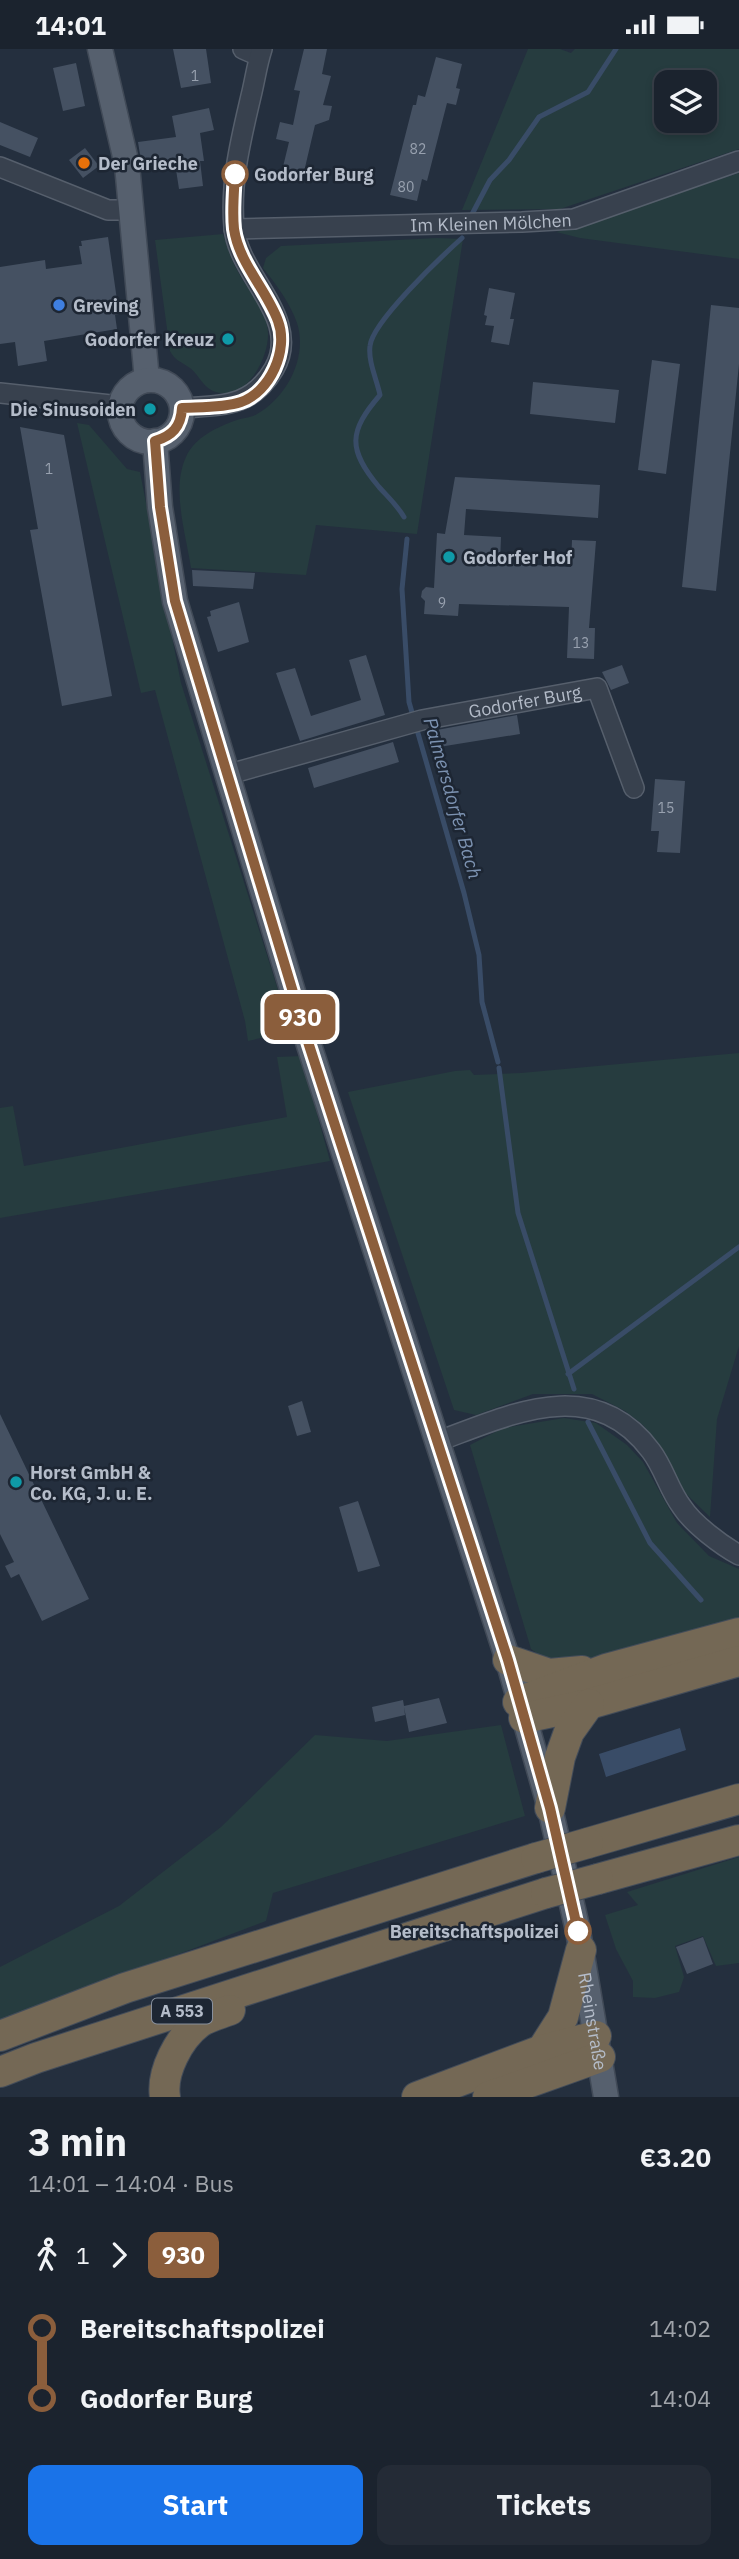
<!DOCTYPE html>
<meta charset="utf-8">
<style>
:root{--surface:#1b232e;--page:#242b36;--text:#f1f3f6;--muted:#a0a4aa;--line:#39404a;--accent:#1a73e8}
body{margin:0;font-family:"IBM Plex Sans",sans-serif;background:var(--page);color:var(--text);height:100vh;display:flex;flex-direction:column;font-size:26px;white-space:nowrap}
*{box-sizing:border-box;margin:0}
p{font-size:23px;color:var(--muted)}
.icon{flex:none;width:38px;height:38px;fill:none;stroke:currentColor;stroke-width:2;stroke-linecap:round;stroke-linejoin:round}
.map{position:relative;height:2048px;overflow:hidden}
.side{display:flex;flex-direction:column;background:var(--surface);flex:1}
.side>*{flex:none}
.badge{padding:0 14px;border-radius:10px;font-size:24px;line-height:46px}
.tools{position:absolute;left:654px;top:21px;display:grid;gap:14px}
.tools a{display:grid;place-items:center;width:63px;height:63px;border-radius:14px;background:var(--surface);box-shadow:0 4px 10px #0003,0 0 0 2px var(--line);font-size:35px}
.map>.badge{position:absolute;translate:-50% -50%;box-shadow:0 0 0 4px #fff}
.legs{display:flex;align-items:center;gap:10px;height:77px;padding:0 28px;font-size:23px}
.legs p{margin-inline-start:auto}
.headline{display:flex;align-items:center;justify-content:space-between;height:119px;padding:0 28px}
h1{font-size:38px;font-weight:800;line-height:52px}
.button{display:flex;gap:14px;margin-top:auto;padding:14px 28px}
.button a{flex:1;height:80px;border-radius:14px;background:var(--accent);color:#fff;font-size:28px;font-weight:800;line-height:80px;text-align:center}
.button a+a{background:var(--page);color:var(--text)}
ul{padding:0 28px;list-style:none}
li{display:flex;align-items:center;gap:24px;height:70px;font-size:26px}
li i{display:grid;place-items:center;width:10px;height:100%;margin:0 9px;background:currentColor}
li i::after{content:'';width:18px;height:18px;margin:-9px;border:5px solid;border-radius:50%;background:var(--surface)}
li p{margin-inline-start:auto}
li:first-child i{background:linear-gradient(#0000 50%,currentColor 0)}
li:last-child i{background:linear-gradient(currentColor 50%,#0000 0)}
.status{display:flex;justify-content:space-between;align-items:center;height:49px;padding:0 35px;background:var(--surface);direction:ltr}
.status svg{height:19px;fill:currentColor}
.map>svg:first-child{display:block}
</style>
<div class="status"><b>14:01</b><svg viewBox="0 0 49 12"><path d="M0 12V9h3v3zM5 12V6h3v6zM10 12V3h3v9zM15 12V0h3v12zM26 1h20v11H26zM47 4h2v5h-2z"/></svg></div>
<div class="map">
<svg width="739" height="2048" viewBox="0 0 739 2048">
<rect width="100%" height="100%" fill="#242f3e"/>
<g fill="#263c3f" fill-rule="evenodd">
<path d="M528,0H560L571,4L575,0H739V100L560,160L462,161ZM667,33H705V72H667Z"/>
<path d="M739,124V210L580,189L556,183L577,178Z"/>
<path d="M223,185C227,197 231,210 237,221C247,241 267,260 268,284C269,310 245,355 213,342C203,338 198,325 190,319C182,313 175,312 170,302L155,191Z"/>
<path d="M437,189L463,190L417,485L316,476L306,526L191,519C186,485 171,440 186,408C195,388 217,378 237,371C243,369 251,369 257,365C287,348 308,308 297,274C290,254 276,235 263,219L266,209L281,197Z"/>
<path d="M77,374L89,376L127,420L140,423L181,634L291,982L248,992L245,972L155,641L141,644Z"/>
<path d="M739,1004V1297L717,1370L710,1468L679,1438L659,1395L643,1376L625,1362L592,1345H533L476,1366L454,1361L348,1043L455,1022L470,1021L474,1026L521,1024Z"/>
<path d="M301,1007L330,1112L0,1169V1059L13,1057L24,1117L287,1068L277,1008Z"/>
<path d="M564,1369L596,1374L627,1396L643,1413L677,1474L709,1507L739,1520V1575L558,1620L531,1600L470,1396L503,1379Z"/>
<path d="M501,1676L525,1767L273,1844L266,1872L0,1973V1918L119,1857L221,1778L315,1686L387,1692Z"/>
<path d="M739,1808V1914L716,1917L703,1887L675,1897L684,1928L679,1943L655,1949L633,1948V1932L616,1900L605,1866L638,1856L627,1843Z"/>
</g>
<path fill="#394c67" d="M680,1679L686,1701L606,1728L599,1705Z"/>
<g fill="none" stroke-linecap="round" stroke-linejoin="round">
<g stroke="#394c67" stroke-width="5">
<path d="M470,169L490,131L509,111L539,68L588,43L616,0"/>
<path d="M404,468C397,456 388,448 379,438C347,400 349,382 380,346C377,331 368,313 370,297C372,273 442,207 462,189"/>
<path d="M407,490L402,540L409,653L464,844L479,906L482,953L498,1013"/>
<path d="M499,1019L518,1164L574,1340"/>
<path d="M568,1325L739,1198"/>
<path d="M588,1373L650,1494L701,1551"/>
</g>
</g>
<g fill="#455162">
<path d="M173,0H206L211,34L181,39Z"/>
<path d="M304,0H327L322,25L331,27L323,56L332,57L329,71L315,76L303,127L282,122L289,93L276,90L280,73L293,76L300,42L294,41Z"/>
<path d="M436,8L462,15L456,39L460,40L456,56L447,54L427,132L422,130L417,152L390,146L413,56H416L418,46L425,48Z"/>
<path d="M76,14L85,57L63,62L53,19Z"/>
<path d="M209,59L214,81L200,84L204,112H200L203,137L179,140L175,114L142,118L138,93L176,88L172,67Z"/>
<path d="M0,73L38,89L30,108L0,96Z"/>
<path d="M85,99L99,117L83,129L69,111Z"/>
<path d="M108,188L119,265L115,266L117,280L44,292L47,312L18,317L15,293L0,295V218L45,211L46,220L82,215L79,197H82L81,192Z"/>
<path d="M489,239L515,244L510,270H514L509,296L491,293L494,277L485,276L487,267L484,266Z"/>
<path d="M711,256L739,259V315L716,542L682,538Z"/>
<path d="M652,311L680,315L666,425L638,421Z"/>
<path d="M533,333L619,341L615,374L530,365Z"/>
<path d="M20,378L64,386L112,647L62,657L30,481L38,480Z"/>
<path d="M455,428L600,436L598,469L466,460L464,486L501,488L500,514L571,518L572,491L596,492L589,579H595L594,610L567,609L569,558L459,555L458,567L424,565L425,552L421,548L422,542L426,538L434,539L437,484L445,485Z"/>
<path d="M192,521L255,524L253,540L193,537Z"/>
<path d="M239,553L249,593L218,603L207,568L211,567L210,562Z"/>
<path d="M366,606L385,666L300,692L276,624L295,619L311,667L361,651L349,611Z"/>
<path d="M622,616L629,634L611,641L602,623Z"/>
<path d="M517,666L520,685L439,698L437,681Z"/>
<path d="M393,693L399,713L314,739L308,719Z"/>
<path d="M655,730L685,732L680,804L657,803L659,782H651Z"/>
<path d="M302,1352L311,1383L297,1387L288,1357Z"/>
<path d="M0,1365L89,1550L42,1572L19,1525L11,1529L5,1517L14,1513L0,1485Z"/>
<path d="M358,1452L380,1517L358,1523L339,1458Z"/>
<path d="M439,1649L447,1674L409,1683L404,1658L405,1666L375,1673L372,1658L403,1651L404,1657Z"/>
<path d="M703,1888L713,1915L687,1925L676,1898Z"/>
</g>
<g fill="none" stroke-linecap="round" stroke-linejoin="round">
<defs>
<g id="minor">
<path d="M243,0L259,7"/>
<path d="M0,118L108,161H132"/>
<path id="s1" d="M234,180L522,173L574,170L739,112"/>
<path d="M0,344L120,357"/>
<path d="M182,359C222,356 251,359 274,320C303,270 238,227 234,178C230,133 241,90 251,47C255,31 257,15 262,0"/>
<path id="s2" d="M226,726L422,671L597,639L634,739"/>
<path d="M436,1393C508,1367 592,1323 651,1402C664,1419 669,1441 682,1458C693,1475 721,1496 739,1506"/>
</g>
<g id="major">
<path d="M100,0L127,116L147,331"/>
<circle cx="151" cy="362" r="31"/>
<path id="s3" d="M155,392L160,458L175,552L309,996L508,1611L550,1759L578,1882L606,2048"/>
</g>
<g id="highway">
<path d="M508,1611L549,1625L582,1622"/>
<path d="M518,1653L606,1620L739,1584"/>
<path d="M524,1669L589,1655L739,1612"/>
<path d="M550,1759L560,1708L569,1683L589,1655"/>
<path d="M588,1794L739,1750"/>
<path d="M598,1830L739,1791"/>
<path d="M0,1987L125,1939L536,1809"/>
<path d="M542,2001L563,1968L581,1901"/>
<path d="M0,2023L36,2009L546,1844"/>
<path d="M165,2048C161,2023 179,1989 199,1974C207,1968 220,1965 230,1961"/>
<path d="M417,2048L542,2001L596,1987"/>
<path d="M488,2048L600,2008"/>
</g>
</defs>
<use href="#minor" stroke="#565f6c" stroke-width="22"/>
<use href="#major" stroke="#414a57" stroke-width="27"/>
<use href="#highway" stroke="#434c59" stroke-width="32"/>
<use href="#minor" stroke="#38414e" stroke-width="19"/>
<use href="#major" stroke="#56606e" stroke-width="24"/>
<use href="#highway" stroke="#746855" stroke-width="30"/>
<defs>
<g id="highway-bridge">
<path d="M536,1809L588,1794"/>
<path d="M546,1844L598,1830"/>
</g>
</defs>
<use href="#highway-bridge" stroke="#434c59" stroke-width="32" stroke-linecap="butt"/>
<use href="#highway-bridge" stroke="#746855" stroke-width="30"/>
</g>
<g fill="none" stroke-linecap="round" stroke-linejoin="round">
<defs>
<path id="line-1" d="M235,125C234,143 232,162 234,180C239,214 266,240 278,272C289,301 270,343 241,353C223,359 200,358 182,359C181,378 172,387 155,392L160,458L175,552L309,996L508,1611L550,1759L578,1882"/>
</defs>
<use href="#line-1" stroke="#fff" stroke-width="16"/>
<use href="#line-1" stroke="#8b5e3c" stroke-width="10"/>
</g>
<circle fill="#e8710a" stroke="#1d2633" stroke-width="2.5" cx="84" cy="114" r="7"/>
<g fill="#fff" stroke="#8b5e3c" stroke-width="3.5">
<circle cx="235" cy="125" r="12"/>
<circle cx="578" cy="1882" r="12"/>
</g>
<circle fill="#3f7fe0" stroke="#1d2633" stroke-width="2.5" cx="59" cy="256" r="7"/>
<g fill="#0f9aa8" stroke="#1d2633" stroke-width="2.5">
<circle cx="228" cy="290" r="7"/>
<circle cx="150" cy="360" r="7"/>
<circle cx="449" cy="508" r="7"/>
<circle cx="16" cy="1433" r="7"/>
</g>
<g text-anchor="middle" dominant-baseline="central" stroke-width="5" stroke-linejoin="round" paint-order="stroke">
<g font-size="14" fill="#98a1af">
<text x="195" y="27">1</text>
<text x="418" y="100">82</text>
<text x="406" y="138">80</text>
<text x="49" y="420">1</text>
<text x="442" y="554">9</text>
<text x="581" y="594">13</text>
<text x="666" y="759">15</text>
</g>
<rect fill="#1d2633" stroke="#878f9c" stroke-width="2" x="152" y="1949.5" width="60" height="25" rx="5"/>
<g font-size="16" font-weight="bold" fill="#b4bcc9">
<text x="182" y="1962">A 553</text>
</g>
<g font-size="18" font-weight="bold" fill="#b4bcc9" stroke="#1d2633" text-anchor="start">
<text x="98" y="114">Der Grieche</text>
<text x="73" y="256">Greving</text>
<text x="214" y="290" text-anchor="end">Godorfer Kreuz</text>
<text x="136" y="360" text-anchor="end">Die Sinusoiden</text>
<text x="463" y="508">Godorfer Hof</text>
<text x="30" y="1423">Horst GmbH &amp;<tspan x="30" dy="21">Co. KG, J. u. E.</tspan></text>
</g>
<g font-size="18" font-weight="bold" fill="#b4bcc9" stroke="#1d2633" text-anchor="start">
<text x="254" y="125">Godorfer Burg</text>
<text x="559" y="1882" text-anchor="end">Bereitschaftspolizei</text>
</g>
<g font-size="18" fill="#b4bcc9" stroke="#1d2633">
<text stroke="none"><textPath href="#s1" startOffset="257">Im Kleinen Mölchen</textPath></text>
<text stroke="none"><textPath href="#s2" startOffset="308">Godorfer Burg</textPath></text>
<text stroke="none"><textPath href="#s3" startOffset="1643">Rheinstraße</textPath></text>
</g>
<g font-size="19" font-style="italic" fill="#7c92b1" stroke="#1d2633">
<text transform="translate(453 749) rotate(74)">Palmersdorfer Bach</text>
</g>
</g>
</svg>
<div class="tools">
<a><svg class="icon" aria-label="layers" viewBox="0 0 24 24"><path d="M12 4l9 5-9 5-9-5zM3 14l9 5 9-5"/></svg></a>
</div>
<b class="badge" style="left:300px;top:968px;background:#8b5e3c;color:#fff">930</b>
</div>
<section class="side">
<div class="headline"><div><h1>3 min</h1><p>14:01 – 14:04 · Bus</p></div><b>€3.20</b></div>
<div class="legs"><svg class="icon" aria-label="walk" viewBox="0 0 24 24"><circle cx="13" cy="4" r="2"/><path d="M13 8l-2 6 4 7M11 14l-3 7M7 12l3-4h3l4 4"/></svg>1<svg class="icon" aria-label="forward" viewBox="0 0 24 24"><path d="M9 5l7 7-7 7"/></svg><b class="badge" style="background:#8b5e3c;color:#fff">930</b></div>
<ul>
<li><i style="color:#8b5e3c"></i><b>Bereitschaftspolizei</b><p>14:02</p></li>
<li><i style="color:#8b5e3c"></i><b>Godorfer Burg</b><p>14:04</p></li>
</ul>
<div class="button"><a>Start</a><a>Tickets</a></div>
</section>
